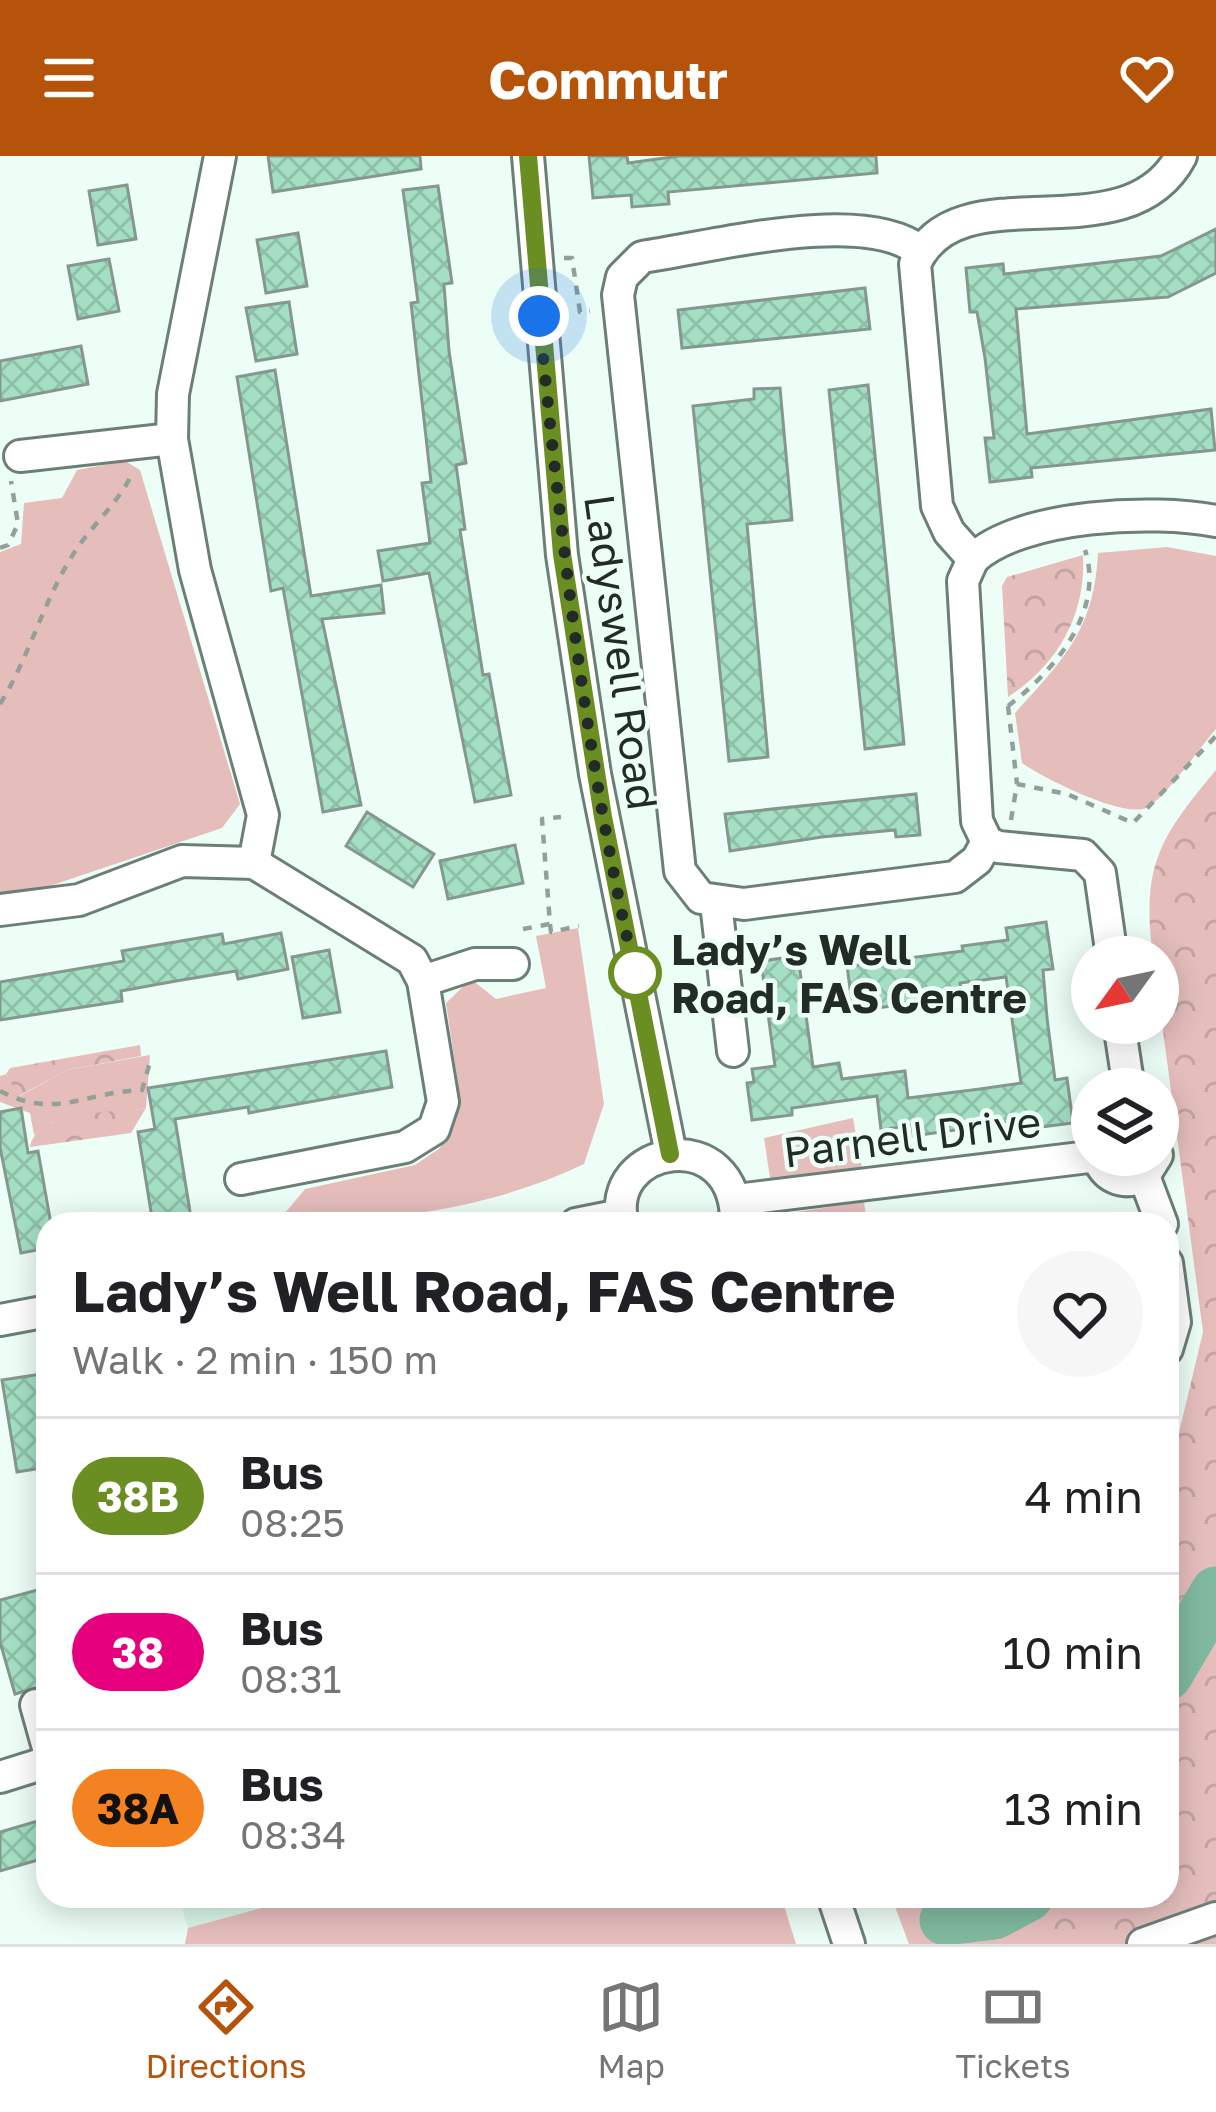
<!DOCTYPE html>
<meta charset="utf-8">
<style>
:root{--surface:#fff;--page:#f6f6f6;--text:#202124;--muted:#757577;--line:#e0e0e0;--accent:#b45309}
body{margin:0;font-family:"Golos Text",sans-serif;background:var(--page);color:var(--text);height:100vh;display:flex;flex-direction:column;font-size:45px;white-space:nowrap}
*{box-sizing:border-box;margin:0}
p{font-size:39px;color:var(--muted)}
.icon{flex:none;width:66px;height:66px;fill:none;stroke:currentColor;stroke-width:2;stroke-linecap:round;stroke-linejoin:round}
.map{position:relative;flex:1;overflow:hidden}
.sheet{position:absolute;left:36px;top:1056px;width:1143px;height:696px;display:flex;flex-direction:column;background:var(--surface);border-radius:36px;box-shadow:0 6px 30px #0003}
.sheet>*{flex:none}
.badge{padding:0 24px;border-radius:39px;font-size:42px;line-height:78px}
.needle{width:78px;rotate:237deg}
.fabs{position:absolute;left:1071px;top:780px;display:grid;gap:24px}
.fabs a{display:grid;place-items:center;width:108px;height:108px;border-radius:50%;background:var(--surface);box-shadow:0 6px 30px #0003;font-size:60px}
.you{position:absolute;width:60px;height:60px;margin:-30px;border:9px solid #fff;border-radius:50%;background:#1a73e8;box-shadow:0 0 0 18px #1a73e833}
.map>.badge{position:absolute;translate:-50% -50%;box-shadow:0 0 0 6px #fff}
.round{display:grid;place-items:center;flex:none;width:126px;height:126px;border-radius:63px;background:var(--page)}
.head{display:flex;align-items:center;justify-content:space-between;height:204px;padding:0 36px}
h1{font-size:57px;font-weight:700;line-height:90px}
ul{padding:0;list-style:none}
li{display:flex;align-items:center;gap:36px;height:156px;padding:0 36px;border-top:3px solid var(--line)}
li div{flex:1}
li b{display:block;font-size:45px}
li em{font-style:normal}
li .badge{min-width:132px;font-weight:700;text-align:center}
header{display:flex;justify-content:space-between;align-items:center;height:156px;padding:0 36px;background:var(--accent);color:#fff;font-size:54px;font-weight:700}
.tab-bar{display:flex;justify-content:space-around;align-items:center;height:168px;border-top:3px solid var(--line);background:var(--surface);font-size:33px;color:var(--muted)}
.tab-bar a{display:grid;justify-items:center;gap:6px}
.tab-bar .current{color:var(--accent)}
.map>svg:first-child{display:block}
</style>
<header><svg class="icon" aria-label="menu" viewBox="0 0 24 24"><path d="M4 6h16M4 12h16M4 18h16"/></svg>Commutr<svg class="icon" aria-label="heart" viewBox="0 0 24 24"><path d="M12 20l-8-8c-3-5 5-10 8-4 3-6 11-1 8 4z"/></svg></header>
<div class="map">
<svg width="1216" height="1788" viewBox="0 0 1216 1788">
<defs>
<pattern id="forest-crowns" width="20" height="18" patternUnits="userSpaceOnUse" patternTransform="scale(3)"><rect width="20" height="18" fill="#e5bebc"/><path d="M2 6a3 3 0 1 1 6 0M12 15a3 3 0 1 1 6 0" fill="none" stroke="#c4a3a2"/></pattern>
<pattern id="building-cross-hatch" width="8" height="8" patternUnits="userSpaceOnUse" patternTransform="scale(3)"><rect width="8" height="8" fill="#a4dfc4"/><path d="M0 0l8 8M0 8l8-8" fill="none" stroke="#8dc0a8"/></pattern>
</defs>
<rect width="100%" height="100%" fill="#edfef6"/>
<path fill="#d9f6e8" d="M178,1740H305L188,1772Z"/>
<g fill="#e5bebc">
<path d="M125,305L140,314L240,648L222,672L35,735L0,736V396L21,388L24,347L62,342L77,314Z"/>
<path d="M1167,391L1216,400V573C1200,591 1165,643 1146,652C1123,662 1043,622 1022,607L1015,557C1064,503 1094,474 1098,397Z"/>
<path d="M578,772L604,948L584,1008C478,1059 359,1068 244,1068L285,1057L305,1033L415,1009L440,992L455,962L458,929L446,847L471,823L496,843L546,832L536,780Z"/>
<path d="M150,899L146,952L52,966L34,979L30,957L0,946V920L6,918L20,940L67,914Z"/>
<path d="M853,962L863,1018L794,1027L770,1022L764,982Z"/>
<path d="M864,1046L867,1068H787L789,1057Z"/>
<path d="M305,1740H781L796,1788H185L188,1772Z"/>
</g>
<g fill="url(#forest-crowns)">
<path d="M1083,399C1086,459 1058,508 1008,541L1002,430L1007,421Z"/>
<path d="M1216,614V1788H909L891,1740H1167V1327L1203,1176L1158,837V801H1153C1141,710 1159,682 1216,614Z"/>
<path d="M140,889L141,900L67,914L19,940L6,918L10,912Z"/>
<path d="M146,952L131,977L30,991C38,951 115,958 146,952Z"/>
</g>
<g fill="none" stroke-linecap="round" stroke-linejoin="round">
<g stroke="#80b9a0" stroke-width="51">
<path d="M1167,1519L1216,1436"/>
<path d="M945,1764L994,1758L1028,1740"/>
</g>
</g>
<g fill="url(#building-cross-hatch)" stroke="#85988f" stroke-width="3">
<path d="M268,0H420L421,13L273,36Z"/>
<path d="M589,0H627L628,7L679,0H876L877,17L668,36L669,48L632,51L631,39L593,42Z"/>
<path d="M127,29L136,83L98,89L89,35Z"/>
<path d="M438,30L452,127L444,128L449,195L466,307L456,309L465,373L460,374L483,519L489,518L511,639L475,646L429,417L383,425L378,395L430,387L422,327L431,326L411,147L418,146L403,34Z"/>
<path d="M1216,73V117L1168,141L1016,153L1027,278L1211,253L1215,294L1031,312L1032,321L990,326L985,282H994L985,202L977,156H970L966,112L1003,108L1004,118L1161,100Z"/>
<path d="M298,77L307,130L266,137L257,84Z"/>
<path d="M109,103L119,155L78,163L68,110Z"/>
<path d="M865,132L870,173L682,192L678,154Z"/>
<path d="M289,146L297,198L256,205L246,152Z"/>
<path d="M81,190L88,228L0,245V205Z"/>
<path d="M275,214L311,440L381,429L384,457L322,463L361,649L323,656L283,432L271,435L237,221Z"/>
<path d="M868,229L904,588L865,593L829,234Z"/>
<path d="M780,232L792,364L747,368L768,601L729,605L693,250L754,243V233Z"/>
<path d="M916,638L920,679L896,681L895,674L822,681L730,695L725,658Z"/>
<path d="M367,656L434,698L413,731L346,690Z"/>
<path d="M515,689L523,727L448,743L440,705Z"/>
<path d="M1046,766L1053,813L1043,814L1047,862L1055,924L1067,922L1073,967L1033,972L1032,963L913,980L912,969L881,974L877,940L792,952V959L752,964L747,927L754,926L752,913L775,910L761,805L798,800L813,911L839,907L842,923L905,915L908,942L980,933L1021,927L1006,821L960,827L962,841L853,855L847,810L963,795L962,790L1008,784L1006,772Z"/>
<path d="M281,777L288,813L238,823L236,815L176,825L121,835L122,845L0,864V826L124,805L122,795L222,778L224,788Z"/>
<path d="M329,794L340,856L303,862L292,801Z"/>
<path d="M386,895L392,931L249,957L248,951L175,963L192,1068H153L138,976L155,973L148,932Z"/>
<path d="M21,952L28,997L38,995L51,1068L48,1092L21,1097L0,991V956Z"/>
<path d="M48,1217V1311L17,1316L2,1224Z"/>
<path d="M41,1433L48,1458V1528L15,1538L0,1486V1444Z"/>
<path d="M48,1662V1701L0,1715V1676Z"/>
</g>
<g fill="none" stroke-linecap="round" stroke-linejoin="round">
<defs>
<g id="minor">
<path d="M220,0L173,238L172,283L195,414L263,659L254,707"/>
<path d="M528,0L562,399L595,618L671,998"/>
<path d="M920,95C863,50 712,91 642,101L622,121L618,139L680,715L701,742L744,748L955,721L977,704L987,686"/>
<path d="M20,300L172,283"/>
<path d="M973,403C1022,358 1154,353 1216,365"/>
<path d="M716,747L733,895"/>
<path d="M0,754L79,744L182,705L254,707L412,804L423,825L443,946L434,973L405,991L241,1023"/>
<path d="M1112,801L1100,717L1083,699L998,691L987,686L977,665L963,425L973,403L949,376L937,350L915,108C958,11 1126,104 1181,0"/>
<path d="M423,825L475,808H513"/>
<path d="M1119,867L1129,933"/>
<path d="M1097,999C1104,1022 1123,1030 1144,1020L1157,999"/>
<path d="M1144,1020L1162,1068"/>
<path d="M737,1044L1097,1000"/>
<path d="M576,1068L621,1059"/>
<path d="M623,1068C602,989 738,964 736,1068"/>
<path d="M1167,1107L1175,1166L1167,1193"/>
<path d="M0,1164L48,1155"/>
<path d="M36,1549L48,1592"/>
<path d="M0,1621L48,1606"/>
<path d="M833,1740L849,1788"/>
<path d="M1143,1788L1216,1762"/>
</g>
</defs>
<use href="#minor" stroke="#6c7f76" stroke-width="36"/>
<g stroke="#93a09a" stroke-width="4.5" stroke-dasharray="9 9" stroke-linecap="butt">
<path d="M564,102H572L580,156L590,155"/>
<path d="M0,392L8,389L18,368L11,325"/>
<path d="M0,548C30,500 44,442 76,394C94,367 118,347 132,318"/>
<path d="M1008,550C1054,515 1105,456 1085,394"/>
<path d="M1008,550L1017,628"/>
<path d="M1011,664L1017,628L1067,638L1133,667L1216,580"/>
<path d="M550,768L551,776L579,770"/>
<path d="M523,773L550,768L542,663L561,661"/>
<path d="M0,935C55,964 84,936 142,934L150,906"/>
</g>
<use href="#minor" stroke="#fff" stroke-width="30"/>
</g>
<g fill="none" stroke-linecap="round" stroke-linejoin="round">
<defs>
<path id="line" d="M528,0L562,398L603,661L670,998"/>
</defs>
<use href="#line" stroke="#fff" stroke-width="27"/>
<use href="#line" stroke="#6b8e23" stroke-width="18"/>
<path stroke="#232b27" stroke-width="12" stroke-dasharray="0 21.6" d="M539,160C561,380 585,601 635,817"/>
</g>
<circle fill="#fff" stroke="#6b8e23" stroke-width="6" cx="635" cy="817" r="24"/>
<g text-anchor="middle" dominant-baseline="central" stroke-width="9" stroke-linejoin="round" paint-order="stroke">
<g font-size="42" fill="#232b27" stroke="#edfef6">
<text transform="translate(622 496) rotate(82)">Ladyswell Road</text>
<text transform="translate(912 980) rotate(-7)">Parnell Drive</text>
</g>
<g font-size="42" font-weight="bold" fill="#232b27" stroke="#edfef6" text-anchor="start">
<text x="671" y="793">Lady’s Well<tspan x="671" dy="48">Road, FAS Centre</tspan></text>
</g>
</g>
</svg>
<div class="fabs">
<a><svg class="needle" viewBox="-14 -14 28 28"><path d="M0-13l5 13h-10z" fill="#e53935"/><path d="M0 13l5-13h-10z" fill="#757577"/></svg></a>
<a><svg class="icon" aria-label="layers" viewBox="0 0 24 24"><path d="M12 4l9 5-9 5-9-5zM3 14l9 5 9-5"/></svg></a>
</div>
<div class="you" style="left:539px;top:160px"></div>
<section class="sheet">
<div class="head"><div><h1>Lady’s Well Road, FAS Centre</h1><p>Walk · 2 min · 150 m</p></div><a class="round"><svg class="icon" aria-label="heart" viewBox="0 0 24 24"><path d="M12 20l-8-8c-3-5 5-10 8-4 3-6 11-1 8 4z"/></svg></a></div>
<ul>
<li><span class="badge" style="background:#6b8e23;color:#fff">38B</span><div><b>Bus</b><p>08:25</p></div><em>4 min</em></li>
<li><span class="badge" style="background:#e6007e;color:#fff">38</span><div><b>Bus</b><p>08:31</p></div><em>10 min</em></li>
<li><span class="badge" style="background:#f58220;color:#111">38A</span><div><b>Bus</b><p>08:34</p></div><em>13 min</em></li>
</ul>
</section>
</div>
<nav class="tab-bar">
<a class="current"><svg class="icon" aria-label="directions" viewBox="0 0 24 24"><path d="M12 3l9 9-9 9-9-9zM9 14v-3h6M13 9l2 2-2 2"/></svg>Directions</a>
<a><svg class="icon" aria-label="map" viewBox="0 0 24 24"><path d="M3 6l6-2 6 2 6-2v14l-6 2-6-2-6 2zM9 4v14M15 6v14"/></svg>Map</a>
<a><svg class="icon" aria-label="tickets" viewBox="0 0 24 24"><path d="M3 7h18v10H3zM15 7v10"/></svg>Tickets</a>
</nav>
